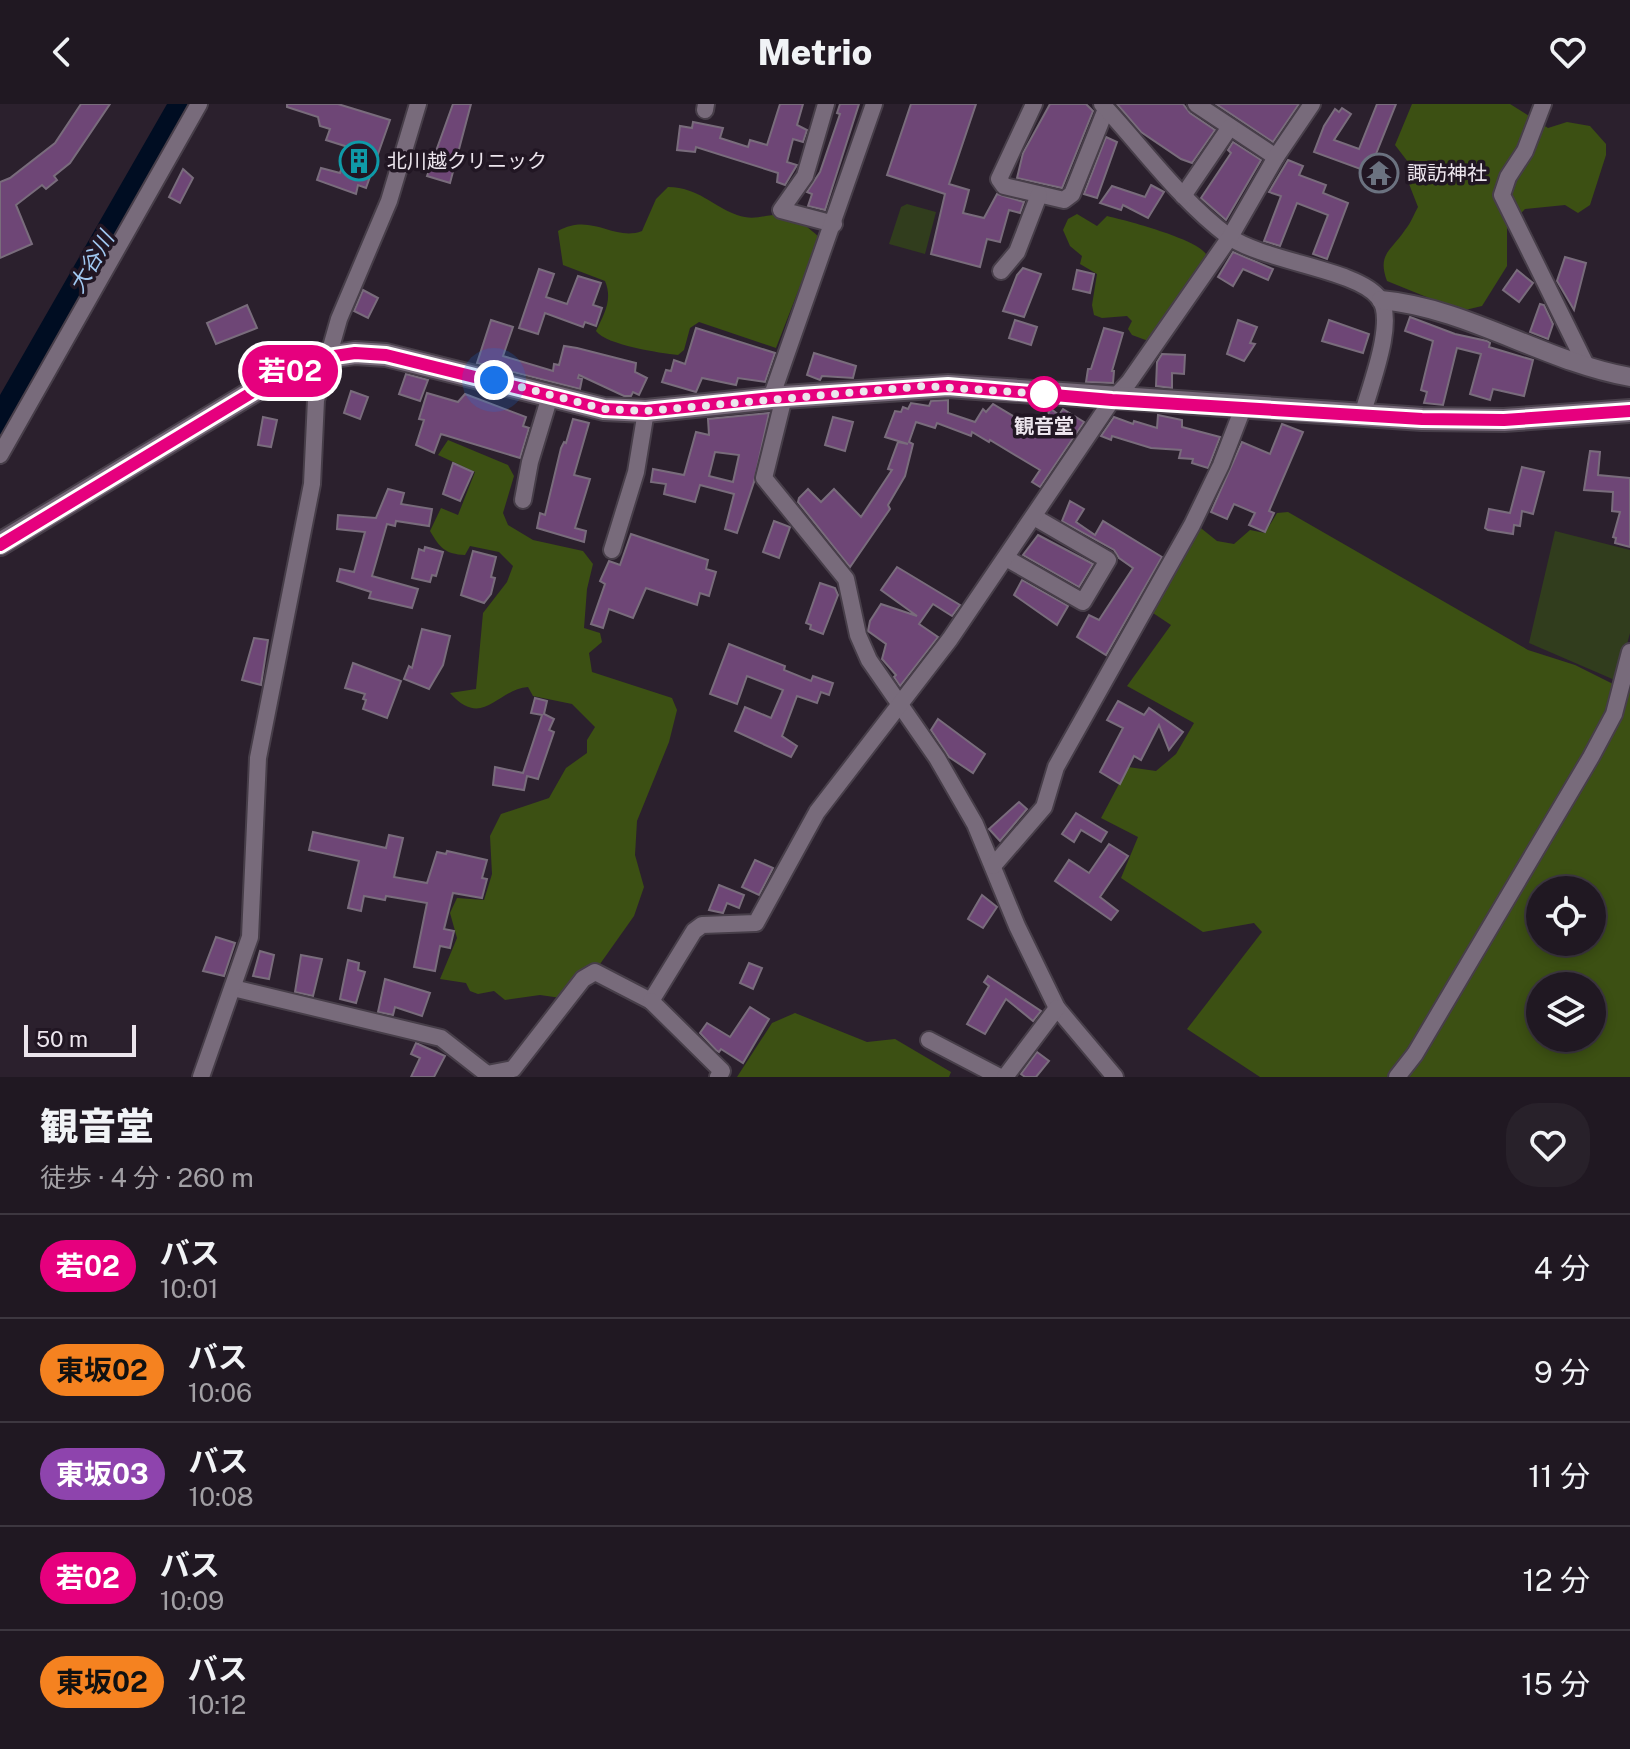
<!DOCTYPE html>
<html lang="ja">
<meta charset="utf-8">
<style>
:root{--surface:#201822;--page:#28212a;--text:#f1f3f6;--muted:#a2a0a5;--line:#3d3740}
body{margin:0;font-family:"Public Sans","Noto Sans JP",sans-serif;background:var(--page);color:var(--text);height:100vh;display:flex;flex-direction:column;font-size:30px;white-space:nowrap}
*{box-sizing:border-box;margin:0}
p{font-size:26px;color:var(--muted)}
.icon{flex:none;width:44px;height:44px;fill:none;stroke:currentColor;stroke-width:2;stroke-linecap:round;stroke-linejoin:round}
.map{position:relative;height:973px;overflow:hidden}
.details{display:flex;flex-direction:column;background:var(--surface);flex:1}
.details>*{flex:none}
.badge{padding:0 16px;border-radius:26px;font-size:28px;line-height:52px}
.buttons{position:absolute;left:1526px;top:772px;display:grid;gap:16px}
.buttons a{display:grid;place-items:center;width:80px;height:80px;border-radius:50%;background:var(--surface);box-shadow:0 4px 12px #0003,0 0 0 2px var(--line);font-size:40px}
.scale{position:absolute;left:24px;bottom:20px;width:112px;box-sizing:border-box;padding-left:8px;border:4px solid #ece5ed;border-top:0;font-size:22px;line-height:28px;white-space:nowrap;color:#ece5ed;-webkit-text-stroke:6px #211623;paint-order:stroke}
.you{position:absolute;width:40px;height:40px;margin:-20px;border:6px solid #fff;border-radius:50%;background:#1a73e8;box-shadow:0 0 0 12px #1a73e833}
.map>.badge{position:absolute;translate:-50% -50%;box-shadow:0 0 0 4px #fff}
.round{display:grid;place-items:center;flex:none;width:84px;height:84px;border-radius:32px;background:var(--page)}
.head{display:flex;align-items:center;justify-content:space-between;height:136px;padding:0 40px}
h1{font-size:38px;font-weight:800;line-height:60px}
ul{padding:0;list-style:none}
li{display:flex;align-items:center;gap:24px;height:104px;padding:0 40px;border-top:2px solid var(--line)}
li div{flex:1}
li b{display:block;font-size:30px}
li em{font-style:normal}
li .badge{min-width:88px;font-weight:700;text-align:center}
header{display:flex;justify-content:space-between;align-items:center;height:104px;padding:0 40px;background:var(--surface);font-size:36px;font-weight:800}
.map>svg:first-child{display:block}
</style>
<header><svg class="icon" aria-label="back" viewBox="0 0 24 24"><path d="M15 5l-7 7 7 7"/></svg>Metrio<svg class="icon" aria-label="heart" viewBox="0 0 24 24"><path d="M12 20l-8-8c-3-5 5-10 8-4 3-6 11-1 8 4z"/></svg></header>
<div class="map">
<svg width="1630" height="973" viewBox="0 0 1630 973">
<rect width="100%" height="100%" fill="#2b202d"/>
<g fill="#313d1d">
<path d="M907,100L936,108L925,150L889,140L901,103Z"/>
<path d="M1555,427L1630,446V529L1617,577L1529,539Z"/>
</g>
<g fill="#3c5013" fill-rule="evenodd">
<path d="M1412,0H1510L1548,24L1567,18L1590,22L1606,40V51L1590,101L1578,109L1565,101L1525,105L1507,124V162L1482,202L1461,207L1387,177C1377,150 1391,147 1405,126C1411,119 1414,110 1418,103L1409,80L1408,58L1395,41Z"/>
<path d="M668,83C700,84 710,101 737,111C756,118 767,109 781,111C795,112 809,124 819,133L776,244L699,218L690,224L684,246L678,251C660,249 606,241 596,227C604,210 613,196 605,177L563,161L558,127C592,108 614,138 642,127L656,95Z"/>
<path d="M1077,110L1097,122L1107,112C1125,116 1197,135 1206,150L1203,164L1151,238L1132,231L1128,225L1132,217L1127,212L1102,214L1094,211L1092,201L1097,170L1080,160L1082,152L1070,142L1063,126L1068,115Z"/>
<path d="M448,336L508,361L514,372L503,409L508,421L533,436L583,447L593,460L587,485L584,524L600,529L602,538L589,549L592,568L672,594L677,606L669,638L637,717L635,751L644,783L634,812L600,860L576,873L561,894L540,891L505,896L494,887L478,890L470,887L466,879L440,875L457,834L450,809L457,794L484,796L492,770L490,732L501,710L549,694L566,664L587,649V636L595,623L572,600L533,592L528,583C497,585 483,626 450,589L476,585L483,509L507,478L513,462L499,448L470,442L465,451C445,450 440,444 430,427L441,404L458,411L475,368L438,351Z"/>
<path d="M1288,408L1528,546L1575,561L1625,586L1630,574V973H1260L1187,925L1262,828L1254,819L1203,828L1121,774L1138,733L1101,714L1128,663L1156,667L1176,650L1194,619L1127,582L1171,521L1150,507L1197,421L1217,437L1234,440L1250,426L1265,429L1277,409ZM1540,786H1592V838H1540ZM1540,882H1592V934H1540Z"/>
<path d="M795,909L867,938L895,935L951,968L949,973H737L772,919Z"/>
</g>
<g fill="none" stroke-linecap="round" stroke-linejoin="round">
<path stroke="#000d22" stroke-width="26" d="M0,317L182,0"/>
</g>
<g fill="#6e4676" stroke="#796c7c" stroke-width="2" fill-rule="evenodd">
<path d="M81,0H110L70,59L54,72L57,76L46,85L42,81L16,101L32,140L0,154V78L10,74L55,39Z"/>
<path d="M287,0H338L390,16L366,84L358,81L356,90L317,76L321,64L340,69L348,43L326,36L330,25L320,22L318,13L287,3Z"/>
<path d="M453,0H471L450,79L427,72Z"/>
<path d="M780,0H803L797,21L807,26L803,38L793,35L787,58L797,61L785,81L777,78L778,69L696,43L695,48L677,46L680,22L692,24L693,18L723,24L720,34L748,43L750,36L767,41Z"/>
<path d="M840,0H859L825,106L808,102L812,90L807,88L820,68L840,10L837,9Z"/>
<path d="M911,0H976L949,80L969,86L963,109L984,114L997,90L1024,98L1020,109L1009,106L1000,138L987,135L980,163L931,150L945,90L887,71Z"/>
<path d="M1050,0H1086L1093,7L1062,84L1017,74L1023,49Z"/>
<path d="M1117,0H1183L1190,9L1215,26L1192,59L1181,55L1141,28Z"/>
<path d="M1216,0H1299L1273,38Z"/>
<path d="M1377,0H1396L1374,55L1391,65L1384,85L1370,80L1371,76L1367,74L1369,68L1314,48L1324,22L1335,5L1339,8L1342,4L1351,10L1334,36L1359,45Z"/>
<path d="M1106,33L1117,38L1097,94L1084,90Z"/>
<path d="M1233,38L1261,56L1226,116L1201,94L1231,49L1228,46Z"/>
<path d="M1288,56L1303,62L1299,71L1326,81L1323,89L1348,99L1327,155L1313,150L1328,111L1297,99L1280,142L1264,137L1281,92L1269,88Z"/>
<path d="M183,65L193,74L180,99L169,93Z"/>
<path d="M1151,81L1164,88L1148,114L1123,101L1121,106L1100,99L1112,82L1145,93Z"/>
<path d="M1233,148L1273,165L1268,176L1243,165L1233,182L1218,173Z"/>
<path d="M1565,153L1586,159L1574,206L1557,177Z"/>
<path d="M1023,164L1041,170L1024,213L1003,207L1017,171Z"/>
<path d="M539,165L554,170L546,193L567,200L578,172L601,179L593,201L602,204L596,222L585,218L583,223L545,209L538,230L519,224Z"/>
<path d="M1077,166L1094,170L1090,189L1073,185Z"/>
<path d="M1517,166L1533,179L1519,198L1503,186Z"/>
<path d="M363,186L378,194L368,214L354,207Z"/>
<path d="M1540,200L1544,201L1553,220L1548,235L1530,228Z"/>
<path d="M247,201L257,224L216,240L207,219Z"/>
<path d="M1410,213L1455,230L1487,237L1490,239L1489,243L1533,256L1524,292L1493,285L1490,296L1470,290L1481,250L1457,244L1443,301L1424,299L1427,288L1421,286L1433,237L1405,227Z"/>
<path d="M491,216L513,223L503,252L553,267L554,260L559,261L564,242L577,244L636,259L635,268L647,274L639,291L633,288L631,292H624L579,271L578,274L582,275L580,285L477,259Z"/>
<path d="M1015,216L1037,223L1031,241L1009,234Z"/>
<path d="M1238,216L1257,223L1250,239L1255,240L1244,257L1227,250Z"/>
<path d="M1329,216L1369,230L1363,249L1322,237Z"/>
<path d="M696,224L775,249L765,278L738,274L736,281L702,274L696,288L662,278L666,266L671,267L674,256L685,260Z"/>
<path d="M1104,224L1123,229L1112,267H1114L1113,279L1086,278L1088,265H1091Z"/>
<path d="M814,249L856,262L853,274L822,272L820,276L807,271Z"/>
<path d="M1162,250L1185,251L1184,270L1172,269V284L1156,282L1157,258Z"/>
<path d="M406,270L428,276L420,297L399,290Z"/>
<path d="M351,287L368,293L360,315L344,309Z"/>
<path d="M427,289L458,298L465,290L526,313L523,322L529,324L520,354L441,330L434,349L416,341L424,316L419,315Z"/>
<path d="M948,296V309L975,318L983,305L986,308L993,300L1023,318L1026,314L1040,322L1051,305L1059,311L1063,305L1084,318L1040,383L1032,378L1040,366L990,336L989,338L972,328L971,332L937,319L935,324L916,318L909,338L913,340L905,372L888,401L890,405L850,463L798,398L799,394L808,385L821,398L834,385L861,413L892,366L888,365L898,338L908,340L885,333L895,307L901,308L903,303L908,305L911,299L929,302L931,297Z"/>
<path d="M769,309L754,378L737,429L725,425L734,390L700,381L695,398L664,390L666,380L651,378L653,365L684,371L696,328L709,331L708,315ZM715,348L739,351L733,378L709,372Z"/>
<path d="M1158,311L1182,316V323L1220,333L1208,364L1192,359L1193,355L1179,354L1181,346L1151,344L1112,332L1111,336L1101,332L1114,313L1133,320L1134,317L1157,324Z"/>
<path d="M263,313L277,316L271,343L258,341Z"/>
<path d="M833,313L853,318L845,347L825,341Z"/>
<path d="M573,315L589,319L574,371L590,375L575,424L586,427L584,438L537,424L540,409L545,411L561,344L564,338L566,339Z"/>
<path d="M1282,320L1303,328L1269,407L1274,409L1265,428L1249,421L1255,409L1234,400L1227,415L1211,408L1242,338L1270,350Z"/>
<path d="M1590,347L1600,348L1598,371L1630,374V443L1615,439L1616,434L1613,433L1620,408L1612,407L1613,388L1584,386Z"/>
<path d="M453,359L473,368L460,397L443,390Z"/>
<path d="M1522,363L1544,368L1533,410L1522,407L1520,422L1514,421L1513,430L1488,426L1485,424L1489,405L1510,409Z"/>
<path d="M388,385L404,389L401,400L432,405L429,422L396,417L395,422L387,420L372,472L418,485L412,504L369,494L371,488L337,477L340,465L354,468L365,428L337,425L338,411L376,414Z"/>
<path d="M1070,397L1084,405L1076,418L1095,431L1103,417L1162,453L1106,551L1077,533L1089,511L1099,516L1133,464L1119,454L1114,446L1062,417Z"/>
<path d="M774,417L790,423L779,454L763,448Z"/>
<path d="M631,430L708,456L706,465L716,468L709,492L700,489L697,501L646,484L633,514L609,505L603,524L591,520L605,480L600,477L609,457L620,461Z"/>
<path d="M1038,431L1093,460L1079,483L1023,451Z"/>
<path d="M425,443L443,448L436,472L432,471L430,478L412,474L419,445L424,447Z"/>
<path d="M473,447L496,453L491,473L495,474L491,490L484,499L461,491Z"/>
<path d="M897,463L960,501L952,512L933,500L919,520L938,533L900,582L894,573L896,571L882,555L886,540L868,527L870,517L881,500L917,512L881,486Z"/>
<path d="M1022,476L1068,502L1057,521L1014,491Z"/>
<path d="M820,479L835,484L838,491L823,530L810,525L811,521L806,519Z"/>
<path d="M422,525L450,532L443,561L429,585L404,575L409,562L412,564Z"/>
<path d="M254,534L268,536L261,581L242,576Z"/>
<path d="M729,540L785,562L784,566L811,577L813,572L833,579L829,591L821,588L817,599L797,592L782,632L797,642L791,653L735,627L745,603L771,614L783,586L747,572L737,600L710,590Z"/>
<path d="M353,559L401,577L387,614L363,605L366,596L363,595L365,590L345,584Z"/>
<path d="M535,594L547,597L544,610L554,615L549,626L554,628L538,675L527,672L524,686L493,681L495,663L523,669L542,611L531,609Z"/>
<path d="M1118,597L1144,611L1149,604L1183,628L1169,646L1159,621L1141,656L1134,652L1120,680L1100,668L1123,624L1107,616Z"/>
<path d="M938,615L985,650L973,669L949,653L931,626Z"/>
<path d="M1019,698L1027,705L1000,737L989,725Z"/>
<path d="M1076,709L1107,728L1101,738L1081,726L1074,738L1062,730Z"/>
<path d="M313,728L386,744L389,731L403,734L394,773L427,779L437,748L446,750L447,747L487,756L482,774L487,775L482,794L453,789L444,825L454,827L450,844L440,842L435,867L414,863L427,799L386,792L385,796L364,792L361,807L348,804L359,757L309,746Z"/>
<path d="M1109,740L1128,752L1100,793L1118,807L1111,816L1055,777L1069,756L1089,769Z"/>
<path d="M755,756L773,764L759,791L742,783Z"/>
<path d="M719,781L744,791L739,804L727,799L723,809L709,806Z"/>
<path d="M982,791L997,803L983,824L968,815Z"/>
<path d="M216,833L235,839L224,872L203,867Z"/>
<path d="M260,847L274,851L269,875L253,872Z"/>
<path d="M301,851L322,855L313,892L295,888Z"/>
<path d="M348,856L359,859L358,866L365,868L356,899L340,895Z"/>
<path d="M749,859L762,864L753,885L740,879Z"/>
<path d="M988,872L1041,907L1033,917L1006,895L985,930L967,920L989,882L984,878Z"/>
<path d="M385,875L430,889L422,912L395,903L393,911L378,908Z"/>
<path d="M750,903L769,915L743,959L721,945L719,948L716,946L700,929L707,919L730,933Z"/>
<path d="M416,939L445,952L434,973H411L420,954L411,950Z"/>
<path d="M1037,948L1049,957L1036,973H1025L1021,970Z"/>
</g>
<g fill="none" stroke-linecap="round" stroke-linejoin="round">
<defs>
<g id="minor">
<path d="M826,0L805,72L781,106L834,120"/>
<path d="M1034,0L999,75L1004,82L1064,96L1072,90L1106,5"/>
<path d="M1102,0C1143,44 1179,95 1228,132C1264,158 1357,165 1379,194C1397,216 1369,285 1362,312"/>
<path d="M1196,0L1276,53"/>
<path d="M1543,0L1525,47L1508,73L1502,91L1586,261"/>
<path d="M705,6L706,0"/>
<path d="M1183,92L1230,23"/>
<path d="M1001,167L1017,148L1039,91"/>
<path d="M784,293L764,374L846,475L858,531L869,556L937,654L975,720L1017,822L1057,904L1115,973"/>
<path d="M771,294L874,0"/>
<path d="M0,351L199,0"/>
<path d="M523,396L530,358L550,292"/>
<path d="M612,446L636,368L646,307"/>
<path d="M1006,454L1083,498L1108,456L1034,413"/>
<path d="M993,762L1044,703L1056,663L1192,421L1221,361L1243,304"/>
<path d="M233,884L441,934L487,970L513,965L583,875L595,868L651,897L694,827L702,821L756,819L817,708L950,535L1112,296L1129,278L1230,133L1276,53L1312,0"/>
<path d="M651,897L722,967L718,973"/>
<path d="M929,936L1000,973"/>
<path d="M201,973L250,833L258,654L312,380L316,296L339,215L389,97L418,0"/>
<path d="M1005,973L1057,904"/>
<path d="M1397,973L1415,950L1591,653L1614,610L1630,548"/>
</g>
<path id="tertiary" d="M1381,196C1468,204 1545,258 1630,273"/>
<path id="secondary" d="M0,440L279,272L328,253L355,249L386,251L604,305L646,307L784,293L948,282L1422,315L1504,316L1630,307"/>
</defs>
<use href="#minor" stroke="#473e49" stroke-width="20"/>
<use href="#tertiary" stroke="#473e49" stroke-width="22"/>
<use href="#secondary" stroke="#473e49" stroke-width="26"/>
<use href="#minor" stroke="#786b7b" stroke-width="16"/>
<use href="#tertiary" stroke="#786b7b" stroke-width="18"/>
<use href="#secondary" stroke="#786b7b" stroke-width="22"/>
</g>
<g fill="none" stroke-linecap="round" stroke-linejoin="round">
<defs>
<path id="line" d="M0,441L279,272L328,253L355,249L386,251L604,305L646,307L771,294L948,282L1112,296L1422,315L1504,316L1630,307"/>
</defs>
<use href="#line" stroke="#fff" stroke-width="18"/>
<use href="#line" stroke="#e6007e" stroke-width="12"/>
<path stroke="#ece5ed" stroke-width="8" stroke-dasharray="0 14.4" d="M494,276L604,305L646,307L925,282L1058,291L1044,290"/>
</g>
<defs>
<symbol id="building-ring" viewBox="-11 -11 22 22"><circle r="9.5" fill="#211623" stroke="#0f9aa8" stroke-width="1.5"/><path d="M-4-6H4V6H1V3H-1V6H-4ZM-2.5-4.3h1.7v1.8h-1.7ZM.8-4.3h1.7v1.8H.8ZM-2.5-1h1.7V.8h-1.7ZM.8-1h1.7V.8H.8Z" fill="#0f9aa8"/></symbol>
<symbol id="temple-ring" viewBox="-11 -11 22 22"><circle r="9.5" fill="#211623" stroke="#6b7280" stroke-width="1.5"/><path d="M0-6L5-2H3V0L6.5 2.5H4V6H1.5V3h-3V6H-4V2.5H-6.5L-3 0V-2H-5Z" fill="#6b7280"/></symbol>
</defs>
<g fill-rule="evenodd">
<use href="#building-ring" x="337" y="35" width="44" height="44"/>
<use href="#temple-ring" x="1357" y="47" width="44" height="44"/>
</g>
<circle fill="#fff" stroke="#e6007e" stroke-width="4" cx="1044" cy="290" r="16"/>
<g text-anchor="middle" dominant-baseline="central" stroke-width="7" stroke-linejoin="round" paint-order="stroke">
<g font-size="20" fill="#ece5ed" stroke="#211623" text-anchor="start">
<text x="387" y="57">北川越クリニック</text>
<text x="1407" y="69">諏訪神社</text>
</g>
<g font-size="20" font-weight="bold" fill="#ece5ed" stroke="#211623">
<text x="1044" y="322">観音堂</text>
</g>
<g font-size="22" font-style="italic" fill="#a1c8f1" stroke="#211623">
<text transform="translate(91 158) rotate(-60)">大谷川</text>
</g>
</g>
</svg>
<div class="buttons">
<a><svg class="icon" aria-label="locate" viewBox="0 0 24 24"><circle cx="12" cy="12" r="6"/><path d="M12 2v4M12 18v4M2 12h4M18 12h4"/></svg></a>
<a><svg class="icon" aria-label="layers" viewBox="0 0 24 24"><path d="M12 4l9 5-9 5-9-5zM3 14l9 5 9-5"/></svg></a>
</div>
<div class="scale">50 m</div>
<div class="you" style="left:494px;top:276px"></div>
<b class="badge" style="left:290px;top:267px;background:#e6007e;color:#fff">若02</b>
</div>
<section class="details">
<div class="head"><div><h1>観音堂</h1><p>徒歩 · 4 分 · 260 m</p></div><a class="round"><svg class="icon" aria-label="heart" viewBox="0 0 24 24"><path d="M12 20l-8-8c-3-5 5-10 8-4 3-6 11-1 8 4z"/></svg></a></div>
<ul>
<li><span class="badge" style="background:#e6007e;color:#fff">若02</span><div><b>バス</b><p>10:01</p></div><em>4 分</em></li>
<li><span class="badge" style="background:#f58220;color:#111">東坂02</span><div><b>バス</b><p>10:06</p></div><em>9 分</em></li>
<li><span class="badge" style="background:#8e44ad;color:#fff">東坂03</span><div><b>バス</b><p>10:08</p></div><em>11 分</em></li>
<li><span class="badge" style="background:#e6007e;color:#fff">若02</span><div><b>バス</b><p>10:09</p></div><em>12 分</em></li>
<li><span class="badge" style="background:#f58220;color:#111">東坂02</span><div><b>バス</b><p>10:12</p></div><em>15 分</em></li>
</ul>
</section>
